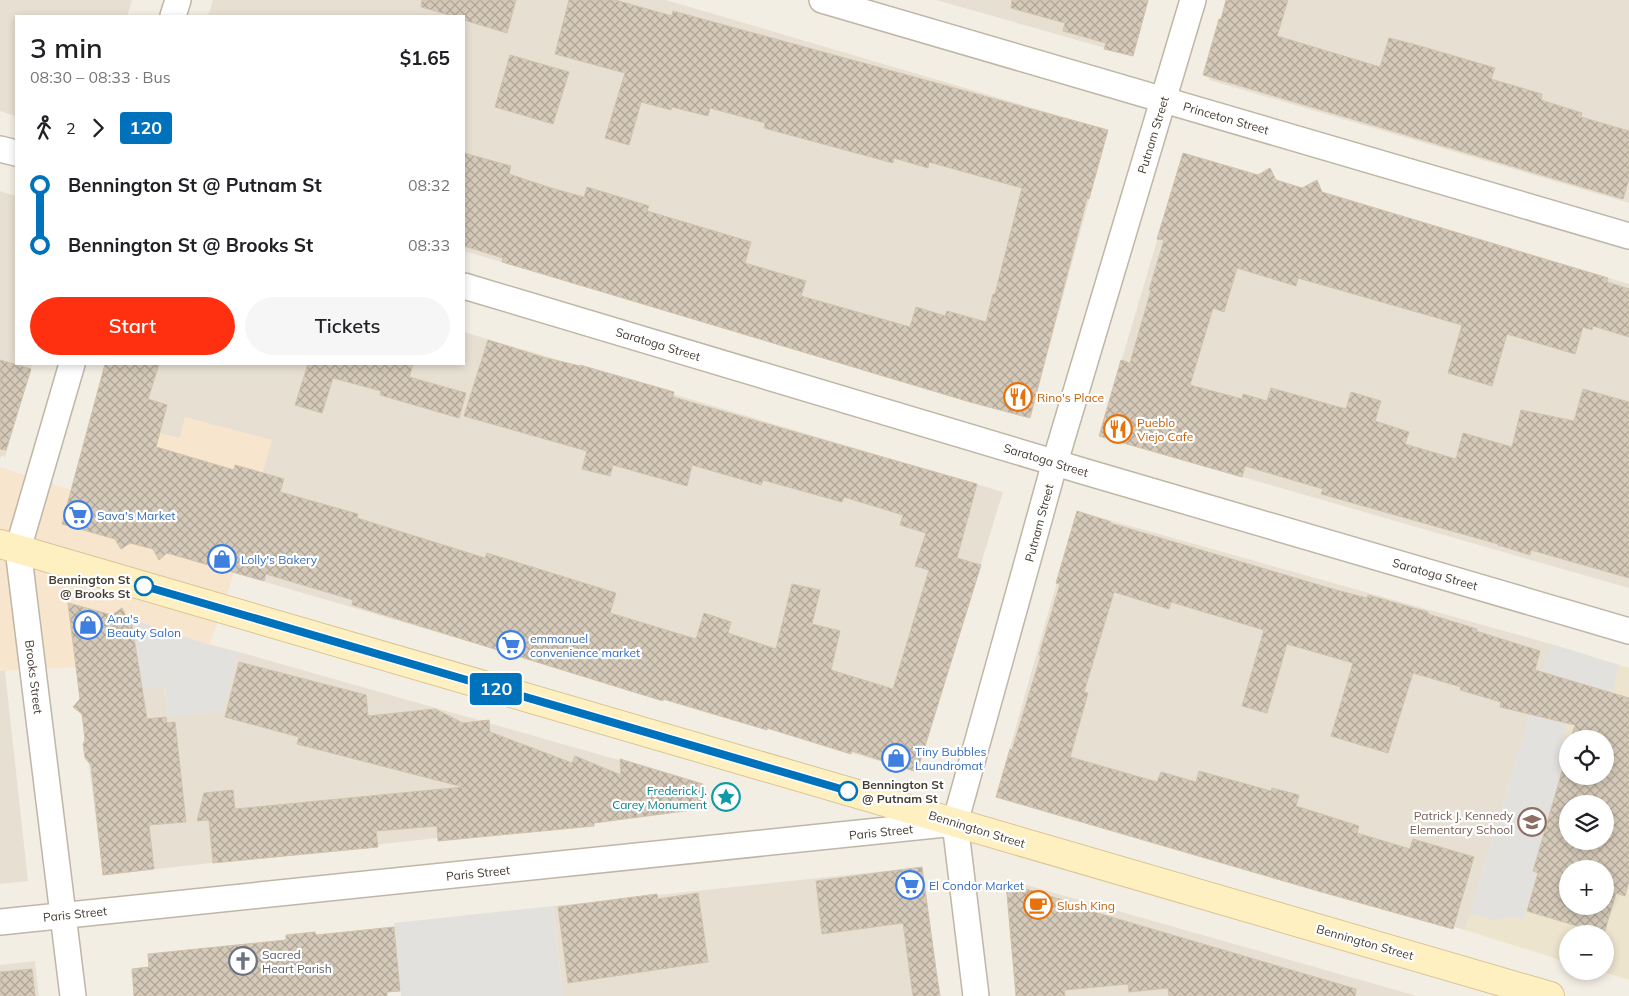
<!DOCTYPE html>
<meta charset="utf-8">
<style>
:root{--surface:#fff;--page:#f6f6f6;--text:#202124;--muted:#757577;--accent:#ff300f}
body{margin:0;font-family:Mulish,sans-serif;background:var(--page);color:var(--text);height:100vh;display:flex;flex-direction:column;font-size:19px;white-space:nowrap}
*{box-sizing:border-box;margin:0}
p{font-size:16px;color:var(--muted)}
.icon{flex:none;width:28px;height:28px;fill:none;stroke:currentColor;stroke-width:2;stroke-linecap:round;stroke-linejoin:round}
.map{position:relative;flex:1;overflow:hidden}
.panel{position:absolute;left:15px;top:15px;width:450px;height:350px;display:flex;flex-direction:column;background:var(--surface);border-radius:0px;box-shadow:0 2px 8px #0003}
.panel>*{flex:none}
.badge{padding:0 10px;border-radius:4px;font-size:18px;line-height:32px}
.controls{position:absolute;left:1559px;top:730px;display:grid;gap:10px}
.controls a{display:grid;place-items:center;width:55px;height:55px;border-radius:50%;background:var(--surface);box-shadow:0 2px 8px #0003;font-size:25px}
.map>.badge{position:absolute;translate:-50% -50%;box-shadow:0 0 0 2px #fff}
.legs{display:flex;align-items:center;gap:8px;height:55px;padding:0 15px;font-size:16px}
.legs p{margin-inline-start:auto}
.headline{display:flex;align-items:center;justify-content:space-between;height:85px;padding:0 15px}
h1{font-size:28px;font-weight:600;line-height:38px}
.primary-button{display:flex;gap:10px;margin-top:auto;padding:10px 15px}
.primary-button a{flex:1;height:58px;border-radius:30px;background:var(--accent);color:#fff;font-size:20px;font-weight:600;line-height:58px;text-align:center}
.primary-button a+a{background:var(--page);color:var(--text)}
ul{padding:0 15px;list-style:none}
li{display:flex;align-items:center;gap:18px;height:60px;font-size:19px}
li i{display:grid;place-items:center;width:8px;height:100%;margin:0 6px;background:currentColor}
li i::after{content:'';width:12px;height:12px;margin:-6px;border:4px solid;border-radius:50%;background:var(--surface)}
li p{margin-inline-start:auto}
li:first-child i{background:linear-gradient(#0000 50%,currentColor 0)}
li:last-child i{background:linear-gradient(currentColor 50%,#0000 0)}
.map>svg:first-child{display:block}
</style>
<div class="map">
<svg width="1629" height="996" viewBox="0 0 1629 996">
<defs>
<pattern id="building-cross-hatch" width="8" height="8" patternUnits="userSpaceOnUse" patternTransform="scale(1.25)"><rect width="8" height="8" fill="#d5cab9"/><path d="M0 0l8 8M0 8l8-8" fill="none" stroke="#afa597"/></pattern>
</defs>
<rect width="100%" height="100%" fill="#f3eee4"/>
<g fill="#e7e0d2">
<path d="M0,0H132L127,16H16V116L0,111Z"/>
<path d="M213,0H666L1108,130L1030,418L464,251V16H208Z"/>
<path d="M936,0H1149L1133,56Z"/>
<path d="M1232,0H1629V203L1209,80Z"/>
<path d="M1183,153L1629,284V588L1099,436Z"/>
<path d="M0,191L16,196V364H32L5,457L1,456L0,460Z"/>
<path d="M464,332L1003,492L917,772L234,573L262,473L185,418L180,439L140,428L100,386L106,364H464Z"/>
<path d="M1077,511L1551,644L1465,930L996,797Z"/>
<path d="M239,652L703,784L700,809L103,875L80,695L165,686L224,710Z"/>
<path d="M0,671H5L28,881L0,884Z"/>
<path d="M922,867L940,996H563L553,906Z"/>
<path d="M1005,879L1417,996H1018Z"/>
<path d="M35,961L39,996H0V965Z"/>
</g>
<path fill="#f7e5cd" d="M185,417L272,440L234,573L210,644L239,652L224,710L168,717L164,686L80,695L77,667L0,671V467L71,490L140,428L180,438Z"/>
<path fill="#ede4cd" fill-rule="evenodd" d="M1551,644L1629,668V980L1600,971H1605V934H1568L1567,962L1465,930ZM1568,739H1605V776H1568ZM1568,804H1605V841H1568ZM1568,869H1605V906H1568Z"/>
<g fill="#e3e1dd">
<path d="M131,619L210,645L239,652L224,710L168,717L165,686L142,689Z"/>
<path d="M1551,644L1619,665L1612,694L1567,723L1563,739L1567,741V751L1533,871L1538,873L1523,920L1514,917L1493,920L1470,913Z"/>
<path d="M553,906L563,996H401L394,923Z"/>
</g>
<g fill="url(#building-cross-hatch)" stroke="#d1c2ac" fill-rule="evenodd">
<path d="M422,0H516L507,33L464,20V16H453L421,7Z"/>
<path d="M569,0H615L672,16L673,11L1108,130L1089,199L1087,198L1030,418L970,402L526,269L502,262L503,258L464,246V153L511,166L509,174L551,188L584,197L587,187L649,206L647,211L751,242L745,263L806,281L801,296L910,327L916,307L945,316L947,311L986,322L993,294H995L1022,188L929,162L928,168L894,158L893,163L764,128L765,123L710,108L708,116L672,107L671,110L641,102L629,145L605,138L625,73L555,54Z"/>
<path d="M1012,0H1148L1133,56L1104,49L1106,43L1063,31L1065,23L1011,8Z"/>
<path d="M1226,0H1288L1277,36L1380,67L1389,38L1413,44L1495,68L1491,79L1542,94L1541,100L1582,113L1581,117L1629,131V179L1623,199L1203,75L1219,19H1221Z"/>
<path d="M510,55L569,72L553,124L495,107Z"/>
<path d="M1183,153L1258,175L1270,168L1276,180L1302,188L1317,180L1322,192L1608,278L1607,282L1629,289V337L1593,326L1592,330L1583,327L1575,354L1507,334L1492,386L1448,373L1462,325L1298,278L1296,286L1237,268L1224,312L1213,308L1190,385L1242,399L1243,394L1267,401L1271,388L1346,409L1351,392L1381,401L1375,421L1409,432L1405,444L1456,459L1463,433L1512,447L1521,410L1574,421L1583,389L1629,402V578L1531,550L1530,555L1498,545V544L1321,494L1323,489L1245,466L1242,477L1099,436L1121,360L1130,363L1151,290H1149L1164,240L1157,239Z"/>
<path d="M488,340L546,358L580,366V365L674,392L673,397L977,484L957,558L981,565L917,772L852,751L851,754L767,728V730L663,699V701L352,605L353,600L266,574L264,581L167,553L159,560L153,549L130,543L121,549L115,539L62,524L105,364H159L148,399L167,405L156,447L234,470L235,465L284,479L280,492L358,514L357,518L485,558L487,553L616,593L610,613L696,639L704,613L731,622L728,633L776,649L792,584L820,590L812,624L840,631L831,670L893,689L929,570L915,566L926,533L900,525L903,515L844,497L842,502L763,480L761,485L692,465L687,486L613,465L610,476L582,469L587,451L464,416Z"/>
<path d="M0,360L31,369L6,450L0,449Z"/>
<path d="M308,364H413L409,377L466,393L459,418L380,395L381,391L333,378L322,413L295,405Z"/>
<path d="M1077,511L1111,522L1110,523L1336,590L1367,598L1368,595L1428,612V614L1477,629L1476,631L1540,651L1535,670L1629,698V881L1625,896L1616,893L1604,934L1527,911L1538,873L1533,871L1568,751V776H1605V739H1571L1575,725L1500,707L1501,702L1460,690L1461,687L1413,673L1388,753L1331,736L1353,663L1287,644L1267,713L1242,706L1264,630L1171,602L1169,609L1114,592L1084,692L1088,693L1070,757L1157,782L1161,772L1196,782L1199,771L1271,791L1272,788L1299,795L1296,806L1359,826L1357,833L1410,849L1413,839L1474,857L1453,929L1318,891L996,797L1010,749L1012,750L1041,655H1039L1060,584L1056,583ZM1568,804H1605V841H1568ZM1568,869H1605V906H1568Z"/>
<path d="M68,603L112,615L122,608L127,618L131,619L147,719L166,717L167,723L175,722L186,822L149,825L154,869L103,875L91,765L85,758L83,744L85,740L82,714L73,707L80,699Z"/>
<path d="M239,662L366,695L368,716L435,709L463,723L489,720L490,732L572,763L575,756L621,775L620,759L703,784L700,809L594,823V826L438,841L437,826L376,831L378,847L213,863L209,820L197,821L204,793L233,790L235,809L463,787L297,744L299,737L225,717Z"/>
<path d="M922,867L936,970L940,996H913L903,923L822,934L816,881Z"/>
<path d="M1006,883L1093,909L1094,912L1356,989L1355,996H1169L1168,988L1129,992L1128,984L1064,990L1065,996H1016Z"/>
<path d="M698,893L708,962L568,983L558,907L657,894L658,899Z"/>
<path d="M394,927L400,991L387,992V996H134L132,969L149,967L148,954L286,940V935L315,932L316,935Z"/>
<path d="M32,969L35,996H0V972Z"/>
</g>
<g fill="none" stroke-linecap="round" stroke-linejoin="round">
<defs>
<g id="street">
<path d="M822,0L1629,236"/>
<path d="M173,16L178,0"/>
<path d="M0,149L16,153"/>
<path d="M464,286L1086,472L1629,631"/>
<path d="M72,364L18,549L73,996"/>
<path d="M0,922L955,823"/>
<path d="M976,996L955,823L1055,462L1193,0"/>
</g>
<path id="secondary" d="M0,544L1550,996"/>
</defs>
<use href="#street" stroke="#bfb6a6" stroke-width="28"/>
<use href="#secondary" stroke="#d9c593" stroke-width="30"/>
<use href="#street" stroke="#fff" stroke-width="25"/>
<use href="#secondary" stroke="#fff0c2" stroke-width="28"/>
</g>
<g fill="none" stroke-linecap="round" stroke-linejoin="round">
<defs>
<path id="line-1" d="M144,586L848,791"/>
</defs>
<use href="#line-1" stroke="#fff" stroke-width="11"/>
<use href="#line-1" stroke="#0072bc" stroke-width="8"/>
</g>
<defs>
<symbol id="restaurant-ring" viewBox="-11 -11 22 22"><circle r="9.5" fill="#fff" stroke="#e8710a" stroke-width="1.5"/><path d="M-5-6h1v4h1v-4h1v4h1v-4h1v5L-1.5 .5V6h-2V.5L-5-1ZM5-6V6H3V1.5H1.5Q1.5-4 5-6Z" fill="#e8710a"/></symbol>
<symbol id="supermarket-ring" viewBox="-11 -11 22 22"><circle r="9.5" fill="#fff" stroke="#3f7fe0" stroke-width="1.5"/><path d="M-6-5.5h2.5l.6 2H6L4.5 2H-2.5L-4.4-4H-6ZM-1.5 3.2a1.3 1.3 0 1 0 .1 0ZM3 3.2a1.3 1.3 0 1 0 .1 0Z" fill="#3f7fe0"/></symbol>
<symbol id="shop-ring" viewBox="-11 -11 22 22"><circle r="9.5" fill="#fff" stroke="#3f7fe0" stroke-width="1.5"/><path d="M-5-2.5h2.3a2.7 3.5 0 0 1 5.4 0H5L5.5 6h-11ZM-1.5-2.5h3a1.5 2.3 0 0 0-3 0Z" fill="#3f7fe0"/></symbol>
<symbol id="sight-ring" viewBox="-11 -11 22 22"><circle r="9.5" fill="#fff" stroke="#0f9aa8" stroke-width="1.5"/><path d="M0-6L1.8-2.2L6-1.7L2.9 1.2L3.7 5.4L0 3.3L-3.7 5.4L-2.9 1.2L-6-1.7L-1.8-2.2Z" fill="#0f9aa8"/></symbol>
<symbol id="school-ring" viewBox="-11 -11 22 22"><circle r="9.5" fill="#fff" stroke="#8d6e63" stroke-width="1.5"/><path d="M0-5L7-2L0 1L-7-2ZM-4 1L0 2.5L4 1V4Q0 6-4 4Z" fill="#8d6e63"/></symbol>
<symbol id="cafe-ring" viewBox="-11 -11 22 22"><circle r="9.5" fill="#fff" stroke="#e8710a" stroke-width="1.5"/><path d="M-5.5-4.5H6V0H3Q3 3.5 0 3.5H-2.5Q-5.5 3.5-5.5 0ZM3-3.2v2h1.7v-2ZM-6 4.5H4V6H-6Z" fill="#e8710a"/></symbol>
<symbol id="church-ring" viewBox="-11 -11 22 22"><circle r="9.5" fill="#fff" stroke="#6b7280" stroke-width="1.5"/><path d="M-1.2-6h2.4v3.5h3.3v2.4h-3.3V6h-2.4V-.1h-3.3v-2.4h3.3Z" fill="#6b7280"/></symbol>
</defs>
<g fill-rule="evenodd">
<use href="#restaurant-ring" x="1002" y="381" width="32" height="32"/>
<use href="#restaurant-ring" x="1102" y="413" width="32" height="32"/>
<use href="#supermarket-ring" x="62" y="499" width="32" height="32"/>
<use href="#shop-ring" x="206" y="543" width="32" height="32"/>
<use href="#shop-ring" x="72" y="609" width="32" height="32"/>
<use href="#supermarket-ring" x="495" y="629" width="32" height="32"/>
<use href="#shop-ring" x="880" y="742" width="32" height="32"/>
<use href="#sight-ring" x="710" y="781" width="32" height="32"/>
<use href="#school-ring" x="1516" y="806" width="32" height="32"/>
<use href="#supermarket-ring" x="894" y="869" width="32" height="32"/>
<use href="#cafe-ring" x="1022" y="889" width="32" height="32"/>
<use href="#church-ring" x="227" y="945" width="32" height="32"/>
</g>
<g fill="#fff" stroke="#0072bc" stroke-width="2.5">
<circle cx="144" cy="586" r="9"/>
<circle cx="848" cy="791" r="9"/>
</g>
<g text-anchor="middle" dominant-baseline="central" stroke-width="4.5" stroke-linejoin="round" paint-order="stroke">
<g font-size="12" fill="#463e34" stroke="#fff">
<text transform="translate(1226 118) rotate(16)">Princeton Street</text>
<text transform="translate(1153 135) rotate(-73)">Putnam Street</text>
<text transform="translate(658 344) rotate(17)">Saratoga Street</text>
<text transform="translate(1046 460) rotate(17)">Saratoga Street</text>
<text transform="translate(1039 523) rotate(-75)">Putnam Street</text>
<text transform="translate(1435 574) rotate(16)">Saratoga Street</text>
<text transform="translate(34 677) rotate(83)">Brooks Street</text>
<text transform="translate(977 829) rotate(17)">Bennington Street</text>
<text transform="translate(881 832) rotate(-6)">Paris Street</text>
<text transform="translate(478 873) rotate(-6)">Paris Street</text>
<text transform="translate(75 914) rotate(-6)">Paris Street</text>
<text transform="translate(1365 942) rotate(16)">Bennington Street</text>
</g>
<g font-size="12" fill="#c56008" stroke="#fff" text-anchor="start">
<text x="1037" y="397">Rino's Place</text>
<text x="1137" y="422">Pueblo<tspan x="1137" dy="14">Viejo Cafe</tspan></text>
<text x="1057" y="905">Slush King</text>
</g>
<g font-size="12" fill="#366cbe" stroke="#fff" text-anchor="start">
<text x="97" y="515">Sava's Market</text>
<text x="241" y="559">Lolly's Bakery</text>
<text x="107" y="618">Ana's<tspan x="107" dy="14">Beauty Salon</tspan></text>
<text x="530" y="638">emmanuel<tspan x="530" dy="14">convenience market</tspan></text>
<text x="915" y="751">Tiny Bubbles<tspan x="915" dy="14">Laundromat</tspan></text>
<text x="929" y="885">El Condor Market</text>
</g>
<g font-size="12" font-weight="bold" fill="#463e34" stroke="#fff" text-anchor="end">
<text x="130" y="579">Bennington St<tspan x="130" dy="14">@ Brooks St</tspan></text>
<text x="862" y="784" text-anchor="start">Bennington St<tspan x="862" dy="14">@ Putnam St</tspan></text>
</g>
<g font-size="12" fill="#0d838f" stroke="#fff" text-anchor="end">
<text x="707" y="790">Frederick J.<tspan x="707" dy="14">Carey Monument</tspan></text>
</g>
<g font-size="12" fill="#785e54" stroke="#fff" text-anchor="end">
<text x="1513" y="815">Patrick J. Kennedy<tspan x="1513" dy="14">Elementary School</tspan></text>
</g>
<g font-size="12" fill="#5b616d" stroke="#fff" text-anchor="start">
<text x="262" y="954">Sacred<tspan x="262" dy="14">Heart Parish</tspan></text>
</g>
</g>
</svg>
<div class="controls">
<a><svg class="icon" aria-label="locate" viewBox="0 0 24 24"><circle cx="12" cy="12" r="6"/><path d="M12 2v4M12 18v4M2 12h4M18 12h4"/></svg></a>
<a><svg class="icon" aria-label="layers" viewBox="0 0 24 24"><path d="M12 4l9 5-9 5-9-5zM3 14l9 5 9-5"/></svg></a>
<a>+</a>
<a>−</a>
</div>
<b class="badge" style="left:496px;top:689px;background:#0072bc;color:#fff">120</b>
<section class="panel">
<div class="headline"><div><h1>3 min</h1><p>08:30 – 08:33 · Bus</p></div><b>$1.65</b></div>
<div class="legs"><svg class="icon" aria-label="walk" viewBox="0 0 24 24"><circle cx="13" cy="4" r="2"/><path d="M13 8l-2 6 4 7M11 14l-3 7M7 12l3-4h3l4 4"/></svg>2<svg class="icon" aria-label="forward" viewBox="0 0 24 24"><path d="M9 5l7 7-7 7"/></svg><b class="badge" style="background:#0072bc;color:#fff">120</b></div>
<ul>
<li><i style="color:#0072bc"></i><b>Bennington St @ Putnam St</b><p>08:32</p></li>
<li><i style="color:#0072bc"></i><b>Bennington St @ Brooks St</b><p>08:33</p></li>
</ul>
<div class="primary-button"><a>Start</a><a>Tickets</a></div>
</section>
</div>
